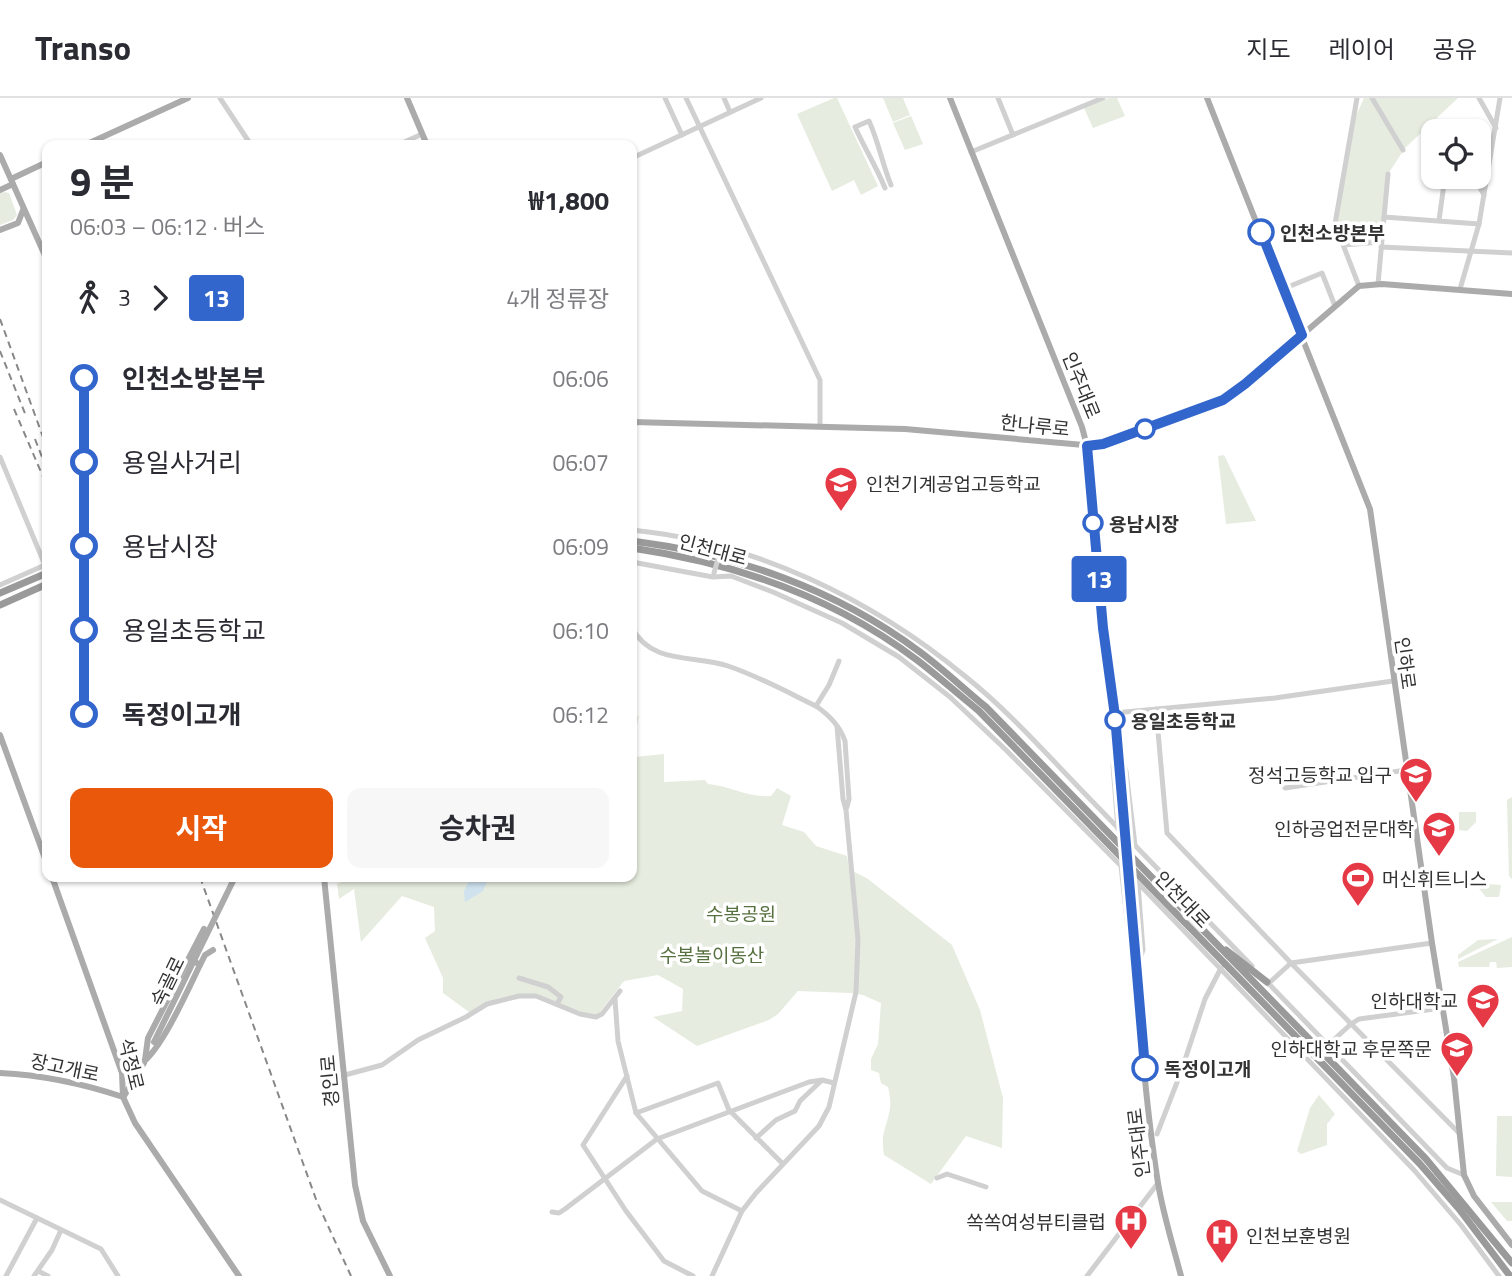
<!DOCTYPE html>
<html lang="ko">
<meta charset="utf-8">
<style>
:root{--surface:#fff;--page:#f7f7f7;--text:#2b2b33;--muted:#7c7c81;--line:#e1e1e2;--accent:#ea580c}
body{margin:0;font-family:"Titillium Web","Noto Sans KR",sans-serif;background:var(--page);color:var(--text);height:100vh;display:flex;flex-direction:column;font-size:26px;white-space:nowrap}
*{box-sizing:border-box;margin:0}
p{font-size:23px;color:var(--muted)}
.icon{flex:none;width:38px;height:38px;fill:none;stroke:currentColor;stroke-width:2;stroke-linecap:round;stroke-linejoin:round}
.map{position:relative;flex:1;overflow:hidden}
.drawer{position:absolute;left:42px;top:42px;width:595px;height:742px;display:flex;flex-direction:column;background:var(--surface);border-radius:14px;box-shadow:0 2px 5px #0004}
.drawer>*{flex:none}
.badge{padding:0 14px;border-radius:5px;font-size:24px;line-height:46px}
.buttons{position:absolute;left:1421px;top:21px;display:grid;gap:14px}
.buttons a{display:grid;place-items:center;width:70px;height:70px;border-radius:14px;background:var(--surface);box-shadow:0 2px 5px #0004;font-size:35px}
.map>.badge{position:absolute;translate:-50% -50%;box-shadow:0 0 0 4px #fff}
.legs{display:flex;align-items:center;gap:10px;height:77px;padding:0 28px;font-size:23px}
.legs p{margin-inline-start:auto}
.overview{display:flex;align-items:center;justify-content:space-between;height:119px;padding:0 28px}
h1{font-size:38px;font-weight:700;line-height:52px}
.cta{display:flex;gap:14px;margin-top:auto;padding:14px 28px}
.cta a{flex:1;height:80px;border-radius:14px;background:var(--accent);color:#fff;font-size:28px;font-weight:700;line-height:80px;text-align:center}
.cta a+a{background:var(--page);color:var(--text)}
ul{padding:0 28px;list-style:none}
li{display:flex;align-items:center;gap:24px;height:84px;font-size:26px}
li i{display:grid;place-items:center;width:10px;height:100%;margin:0 9px;background:currentColor}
li i::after{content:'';width:18px;height:18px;margin:-9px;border:5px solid;border-radius:50%;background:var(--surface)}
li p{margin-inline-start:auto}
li:first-child i{background:linear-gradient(#0000 50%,currentColor 0)}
li:last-child i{background:linear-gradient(currentColor 50%,#0000 0)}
header{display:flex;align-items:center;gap:42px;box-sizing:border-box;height:98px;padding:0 35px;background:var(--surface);border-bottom:2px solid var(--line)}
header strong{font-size:33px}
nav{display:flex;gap:38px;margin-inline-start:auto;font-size:24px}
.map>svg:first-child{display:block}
</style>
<header>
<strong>Transo</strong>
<nav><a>지도</a><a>레이어</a><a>공유</a></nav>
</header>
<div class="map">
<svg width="1512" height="1178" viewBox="0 0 1512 1178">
<rect width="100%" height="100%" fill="#fff"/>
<g fill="#e6ecdf">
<path d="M834,0H837L878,88L861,97L854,82L832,93L797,16Z"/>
<path d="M883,0H903L910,17L893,24Z"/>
<path d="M1109,0H1117L1125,18L1093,30L1084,10Z"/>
<path d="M1364,0H1458L1405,50L1388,76L1381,144L1345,143L1337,124L1356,18Z"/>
<path d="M911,18L923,46L905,52L893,25Z"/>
<path d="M4,94L9,95L17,117L13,122L0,127V95Z"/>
<path d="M1224,357L1256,423L1226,426L1218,358Z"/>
<path d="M639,617L633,647L635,659L664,656V684L705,682L708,686C731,688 747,700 771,698L777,690L791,698L782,727L804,734L816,748L847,758L849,771L868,781L952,847L980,912L1003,1000L1002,1050L966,1038L931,1086L884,1057C883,1049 882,1041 884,1034C889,1015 893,1009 888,989L881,985L879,975L871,972V961L878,946L881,905L863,897L851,895L798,893L778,916L769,922L697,948L653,919L682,913L683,891L658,877L624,883L596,919L536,898H519L469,914L443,895V880L425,840L435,833L434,809L402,798L361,844L354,791L339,801L337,786L354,779H632V624Z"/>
<path d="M1512,699V781L1509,778L1507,702Z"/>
<path d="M1459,714H1476V724L1467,733L1459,732Z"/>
<path d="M1487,786L1501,787L1499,799H1486L1476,787Z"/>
<path d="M1512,839V869L1497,870L1496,864H1490L1489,869H1459L1458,864Z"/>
<path d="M1498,841L1458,861V857L1478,842Z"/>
<path d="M1319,997L1335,1016L1327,1026V1047L1301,1056L1297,1053L1310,1010Z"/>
<path d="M1497,1018H1512V1079L1496,1078Z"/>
<path d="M1491,1104H1512V1123H1507Z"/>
</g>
<path fill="#cfe2ee" d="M471,779H489L483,793L465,804L464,793Z"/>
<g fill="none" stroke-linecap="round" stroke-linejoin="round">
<path stroke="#d6d6d6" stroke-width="6" stroke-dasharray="6 3" stroke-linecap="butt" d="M1125,729L1129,769"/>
<g stroke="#d0d0d0" stroke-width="5">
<path d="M220,0L251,47"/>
<path d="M665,0L682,37"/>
<path d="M686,0L820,282V328"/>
<path d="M724,0L730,14"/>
<path d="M998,0L1013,37"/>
<path d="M1357,0L1335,126L1359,188"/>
<path d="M1372,0L1403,52"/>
<path d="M1479,0L1496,30"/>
<path d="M1446,31L1447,33"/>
<path d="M398,47L422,36"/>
<path d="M971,54L1103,0"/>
<path d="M632,60L761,0"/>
<path d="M1474,79L1484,97"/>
<path d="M885,90C876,68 865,51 855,29L869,23C879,45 882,65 891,87"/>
<path d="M1384,119L1479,126"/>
<path d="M1439,122L1445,79"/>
<path d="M1343,147L1381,144"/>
<path d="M1381,149L1512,155"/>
<path d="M1378,186L1388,76"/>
<path d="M1283,191L1322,175L1335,208"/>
<path d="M1460,191L1479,126L1500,0"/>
<path d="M0,359L47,472"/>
<path d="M632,432C754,444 872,501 966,579C1011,615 1050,660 1090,701C1144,757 1198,813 1252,868"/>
<path d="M632,464L713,479L731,478L773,494L842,525L899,559L950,599L1006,652L1138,785L1414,1072L1461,1127L1499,1178"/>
<path d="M0,487L45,467"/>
<path d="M632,530C653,568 694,556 728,568C758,578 787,594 816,608C829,617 840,628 845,643L849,701L847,709"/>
<path d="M816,608L829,587L839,563"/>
<path d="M1156,611L1167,735L1291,865L1459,1035"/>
<path d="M1114,615L1275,600L1393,583"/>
<path d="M1116,650L1113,667L1118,731"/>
<path d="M1118,650L1126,673L1135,747"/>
<path d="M1285,690L1406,672"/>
<path d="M1121,768L1129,840L1133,859"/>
<path d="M1137,869L1143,852L1138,786"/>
<path d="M519,880L548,889L561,899L557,906"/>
<path d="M1266,883L1447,1070L1464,1077"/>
<path d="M1268,886L1291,865L1432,845"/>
<path d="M615,901L618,943L636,1015L702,1093L742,1113"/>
<path d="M1328,947L1351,926L1359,921L1442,910"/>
<path d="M345,977L382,967L418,942L466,919L487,906L519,898H536L580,916L596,919L602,916L620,893"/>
<path d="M627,978L583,1047L626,1113L664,1163L693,1178"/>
<path d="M636,1015L718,985L729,1012L783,1066"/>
<path d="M1157,1036L1181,974L1205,901L1221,870"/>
<path d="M756,1040L776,1022L795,1013L800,1003L821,983"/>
<path d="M937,1080L947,1076L986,1089"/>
<path d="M0,1102L101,1151L118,1178"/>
<path d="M552,1114L559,1115L565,1111L657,1041L809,984L822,982L834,985"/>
<path d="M38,1173L48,1178"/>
<path d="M6,1178L37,1120"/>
<path d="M34,1178L52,1152L61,1132"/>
<path d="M712,1178L742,1113L756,1095L819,1028L829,1009L856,894L858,842L846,712L843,701L837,628"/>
<path d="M1087,1178L1158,1085"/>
</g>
<g stroke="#ababab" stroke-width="6">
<path d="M407,0L427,47"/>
<path d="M950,0L1082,329L1087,348C1097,476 1113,602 1125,729"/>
<path d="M1207,0L1370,411L1432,845L1454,980L1464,1077L1474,1098L1512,1147"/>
<path d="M85,47L188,0"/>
<path d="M0,57L47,162"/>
<path d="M11,81L47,64"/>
<path d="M0,92L13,86"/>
<path d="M0,132L18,125L23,112"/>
<path d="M632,324L905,331L1095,348L1223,302L1245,286L1359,188L1382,186L1512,196"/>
<path d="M0,637L47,766"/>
<path d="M52,779L122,975L123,999L135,1025L239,1178"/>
<path d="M324,779L355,1087L363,1123L390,1178"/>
<path d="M1130,781C1137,882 1142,984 1158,1085C1163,1116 1173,1147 1181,1178"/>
<path d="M189,860L204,831"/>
<path d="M200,867L205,857L213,852"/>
<path d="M118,962C123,966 130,971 137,968C159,959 189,889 200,867L189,860L148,940L145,962"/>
<path d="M0,975C41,977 84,986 123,999"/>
<path d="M124,998L144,965"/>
</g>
<g stroke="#9a9a9a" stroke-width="7">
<path d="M632,443C735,456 836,491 920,554C943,571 964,591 986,609L1426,1061L1512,1165"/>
<path d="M632,450C734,465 834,499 917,562C938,578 958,596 979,613L1420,1066L1459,1111L1510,1178"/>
<path d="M0,495L47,475"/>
<path d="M0,507L47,486"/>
<path d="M1226,852L1267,884"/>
</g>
<g stroke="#888" stroke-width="2" stroke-dasharray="7 5" stroke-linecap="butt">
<path d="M0,221L47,350"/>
<path d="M0,253L26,318"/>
<path d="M14,311L47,388"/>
<path d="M35,341L47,372"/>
<path d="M200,779L317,1104L351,1178"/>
</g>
<path stroke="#d0d0d0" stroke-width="5" d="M714,475L720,454"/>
<path stroke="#ababab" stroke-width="6" d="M154,944L235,779"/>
</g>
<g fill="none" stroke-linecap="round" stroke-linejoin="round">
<defs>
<path id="line-1" d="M1145,970L1115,618L1103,530L1087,348L1103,346L1223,302L1245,286L1302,237L1261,134"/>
</defs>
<use href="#line-1" stroke="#fff" stroke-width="16"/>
<use href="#line-1" stroke="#36c" stroke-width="10"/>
</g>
<defs>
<symbol id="school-pin" viewBox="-11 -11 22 30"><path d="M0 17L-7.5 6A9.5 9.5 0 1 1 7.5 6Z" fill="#e63946" stroke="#fff"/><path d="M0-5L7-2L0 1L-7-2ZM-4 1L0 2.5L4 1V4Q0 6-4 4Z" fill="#fff"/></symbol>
<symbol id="university-pin" viewBox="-11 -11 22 30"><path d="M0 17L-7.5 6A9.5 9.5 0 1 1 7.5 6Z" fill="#e63946" stroke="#fff"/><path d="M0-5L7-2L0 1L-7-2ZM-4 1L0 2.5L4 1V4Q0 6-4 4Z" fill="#fff"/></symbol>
<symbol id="stadium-pin" viewBox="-11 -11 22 30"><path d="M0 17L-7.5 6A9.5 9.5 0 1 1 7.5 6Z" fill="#e63946" stroke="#fff"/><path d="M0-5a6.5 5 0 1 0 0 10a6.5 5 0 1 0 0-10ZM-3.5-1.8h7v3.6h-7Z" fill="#fff"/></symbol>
<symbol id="hospital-pin" viewBox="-11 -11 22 30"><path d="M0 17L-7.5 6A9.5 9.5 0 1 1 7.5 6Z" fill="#e63946" stroke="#fff"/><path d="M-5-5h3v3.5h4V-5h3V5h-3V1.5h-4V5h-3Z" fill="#fff"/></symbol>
</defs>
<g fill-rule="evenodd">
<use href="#school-pin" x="822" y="366" width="38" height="52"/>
<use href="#university-pin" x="1397" y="657" width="38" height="52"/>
<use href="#university-pin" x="1420" y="711" width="38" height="52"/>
<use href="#stadium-pin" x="1339" y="761" width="38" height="52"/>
<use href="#university-pin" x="1464" y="883" width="38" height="52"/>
<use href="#university-pin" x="1438" y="931" width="38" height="52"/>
<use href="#hospital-pin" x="1112" y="1104" width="38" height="52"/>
<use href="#hospital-pin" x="1203" y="1118" width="38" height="52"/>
</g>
<g fill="#fff" stroke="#36c" stroke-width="3.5">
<circle cx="1261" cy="134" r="12"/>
<circle cx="1145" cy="331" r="9"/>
<circle cx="1093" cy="425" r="9"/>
<circle cx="1115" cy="622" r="9"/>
<circle cx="1145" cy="970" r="12"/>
</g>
<g text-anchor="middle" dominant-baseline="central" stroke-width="7" stroke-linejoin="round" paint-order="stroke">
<g font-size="19" font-weight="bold" fill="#333" stroke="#fff" text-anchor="start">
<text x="1280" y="134">인천소방본부</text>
<text x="1109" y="425">용남시장</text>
<text x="1131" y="622">용일초등학교</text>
<text x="1164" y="970">독정이고개</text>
</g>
<g font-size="19" fill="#333" stroke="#fff">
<text transform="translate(1082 287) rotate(68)">인주대로</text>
<text transform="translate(1035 327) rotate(6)">한나루로</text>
<text transform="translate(713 451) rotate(15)">인천대로</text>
<text transform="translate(1406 565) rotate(82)">인하로</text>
<text transform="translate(1183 801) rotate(46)">인천대로</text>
<text transform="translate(167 883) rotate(-64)">숙골로</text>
<text transform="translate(132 966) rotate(76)">석정로</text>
<text transform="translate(65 969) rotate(12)">장고개로</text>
<text transform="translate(329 983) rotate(-95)">경인로</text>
<text transform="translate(1138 1045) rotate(-97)">인주대로</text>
</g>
<g font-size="19" fill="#333" stroke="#fff" text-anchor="end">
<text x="866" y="385" text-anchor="start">인천기계공업고등학교</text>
<text x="1392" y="676">정석고등학교 입구</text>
<text x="1414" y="730">인하공업전문대학</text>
<text x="1382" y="780" text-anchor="start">머신휘트니스</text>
<text x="1458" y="902">인하대학교</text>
<text x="1432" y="950">인하대학교 후문쪽문</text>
<text x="1106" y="1123">쏙쏙여성뷰티클럽</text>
<text x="1246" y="1137" text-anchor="start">인천보훈병원</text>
</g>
<g font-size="19" fill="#56703f" stroke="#fff">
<text x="741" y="815">수봉공원</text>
<text x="712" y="856">수봉놀이동산</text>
</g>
</g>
</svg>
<div class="buttons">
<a><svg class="icon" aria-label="locate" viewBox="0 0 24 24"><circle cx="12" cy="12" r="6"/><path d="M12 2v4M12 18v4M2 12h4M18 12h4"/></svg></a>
</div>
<b class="badge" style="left:1099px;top:481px;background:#36c;color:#fff">13</b>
<section class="drawer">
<div class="overview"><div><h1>9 분</h1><p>06:03 – 06:12 · 버스</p></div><b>₩1,800</b></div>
<div class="legs"><svg class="icon" aria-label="walk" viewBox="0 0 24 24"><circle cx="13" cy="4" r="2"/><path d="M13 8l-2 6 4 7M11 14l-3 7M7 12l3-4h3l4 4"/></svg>3<svg class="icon" aria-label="forward" viewBox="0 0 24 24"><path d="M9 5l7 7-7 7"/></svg><b class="badge" style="background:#36c;color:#fff">13</b><p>4개 정류장</p></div>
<ul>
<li><i style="color:#36c"></i><b>인천소방본부</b><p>06:06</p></li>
<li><i style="color:#36c"></i><span>용일사거리</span><p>06:07</p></li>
<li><i style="color:#36c"></i><span>용남시장</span><p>06:09</p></li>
<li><i style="color:#36c"></i><span>용일초등학교</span><p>06:10</p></li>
<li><i style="color:#36c"></i><b>독정이고개</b><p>06:12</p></li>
</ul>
<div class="cta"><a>시작</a><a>승차권</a></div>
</section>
</div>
